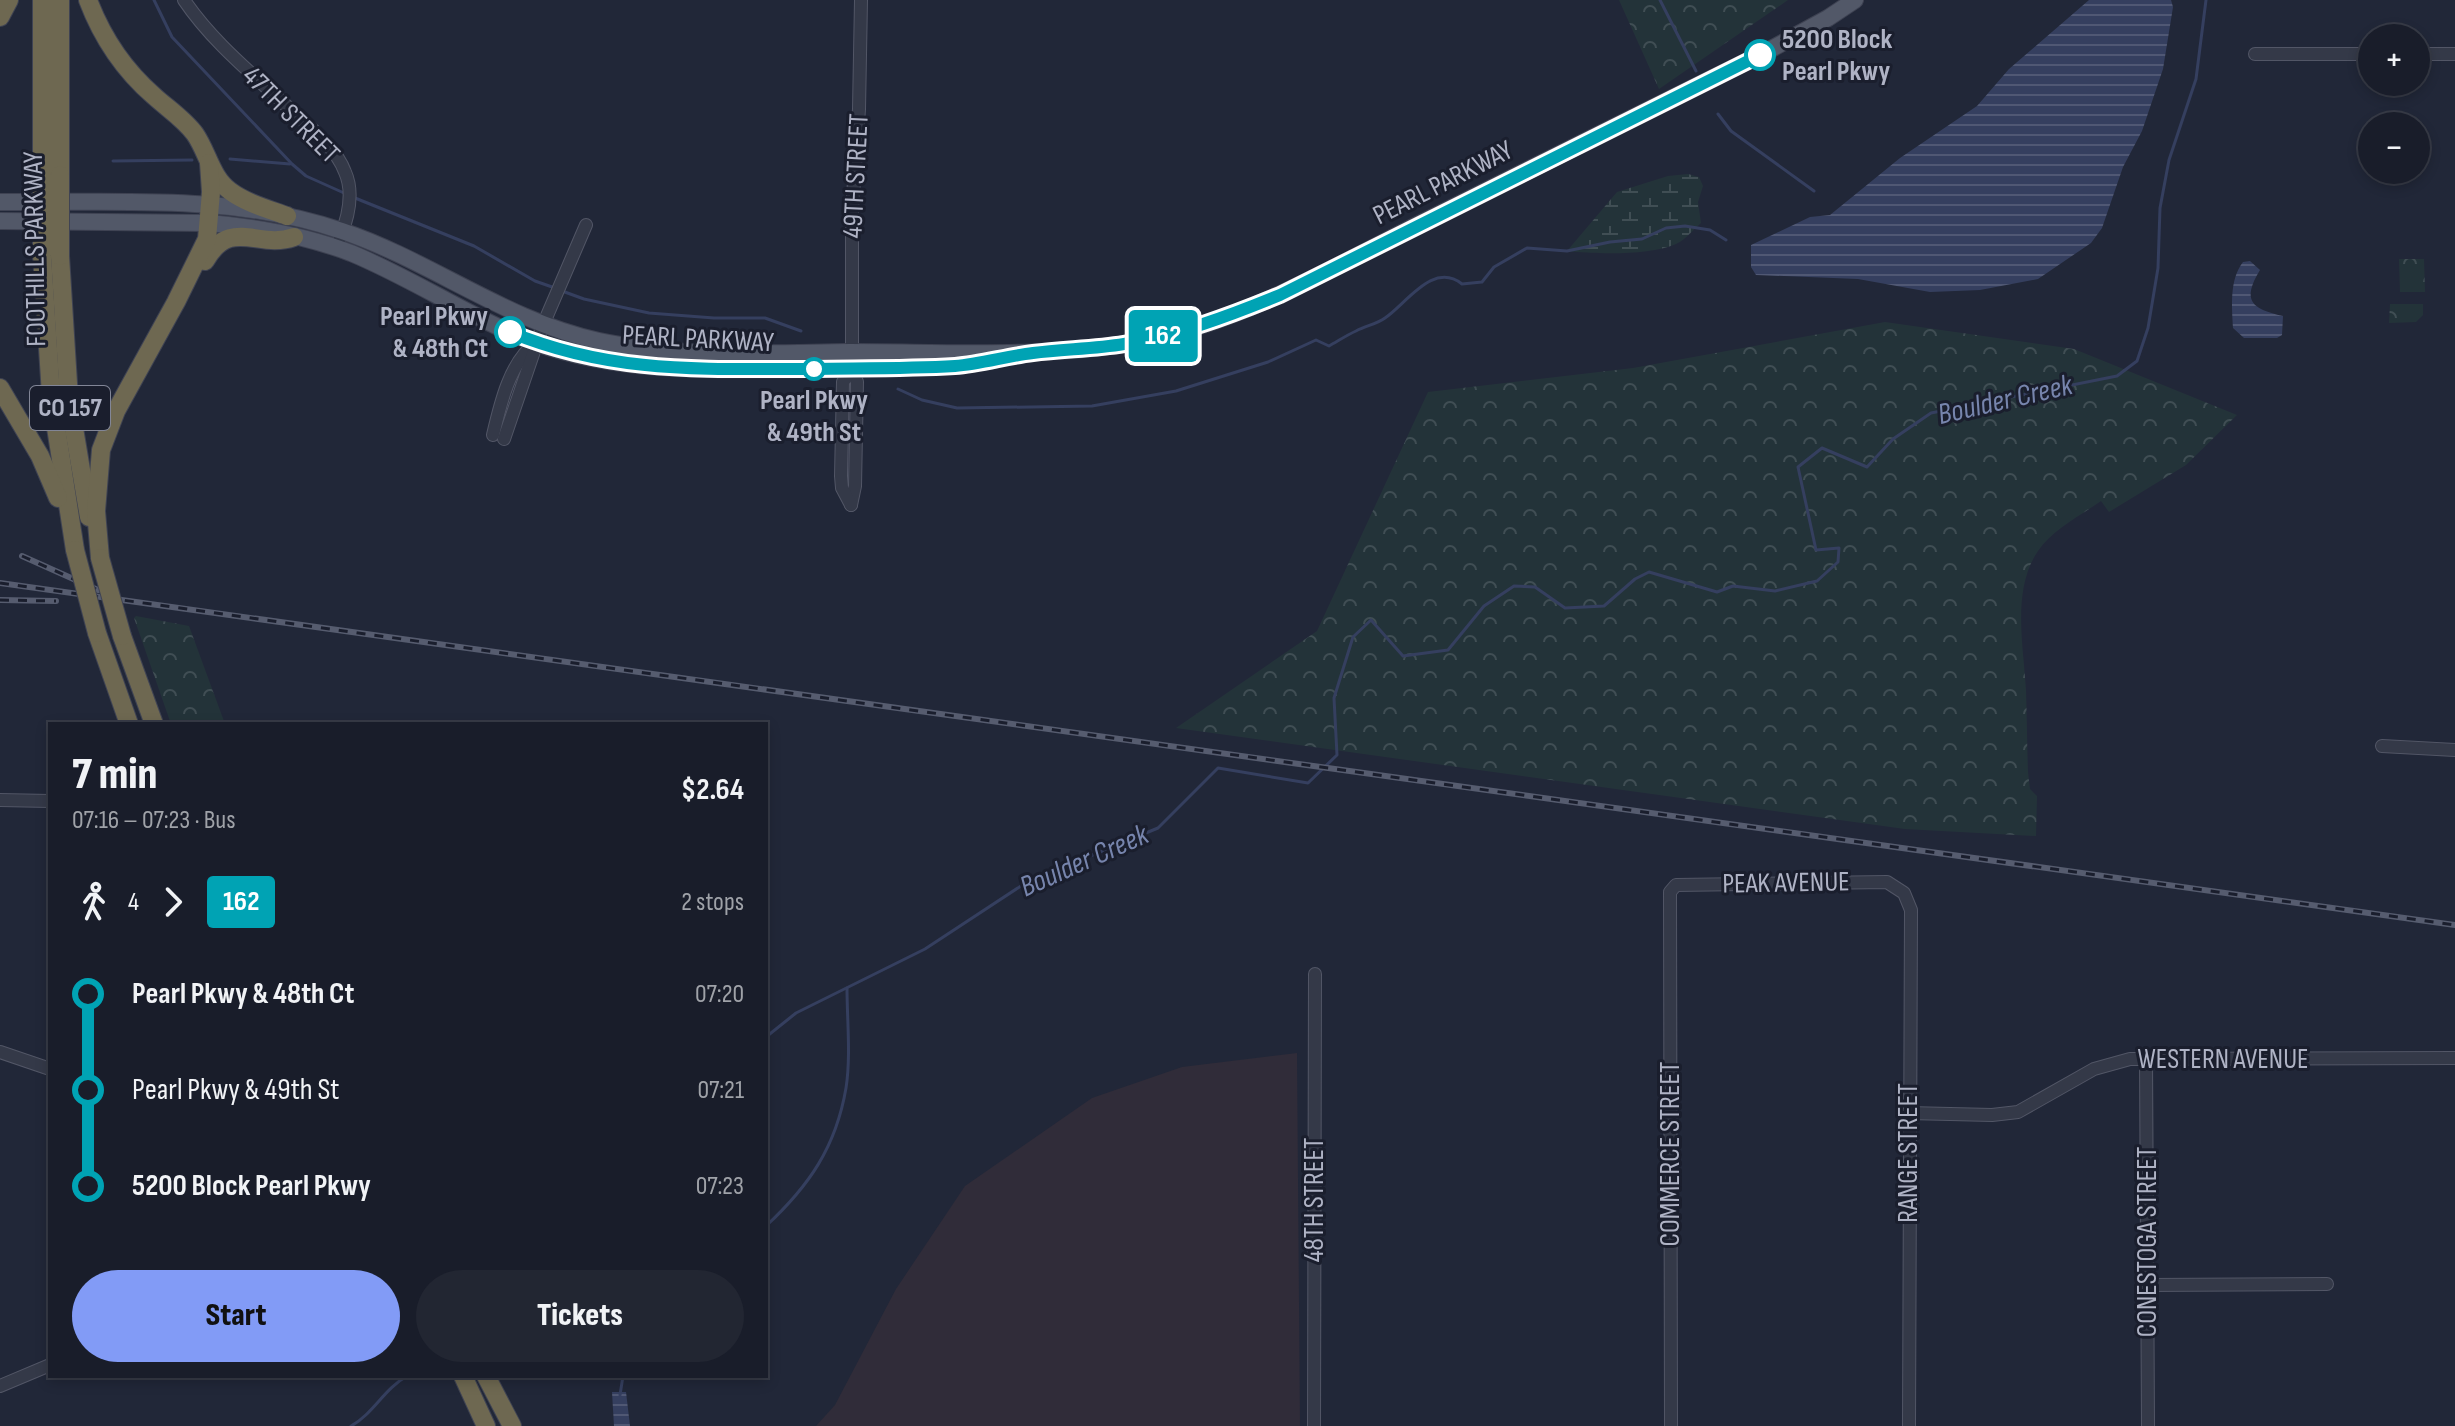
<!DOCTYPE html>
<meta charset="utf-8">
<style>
:root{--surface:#191d2a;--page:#222632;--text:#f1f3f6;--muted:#9fa2a8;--line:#373b47;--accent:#829bf6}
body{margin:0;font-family:"Sofia Sans Condensed",sans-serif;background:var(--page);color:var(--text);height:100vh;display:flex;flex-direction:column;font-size:30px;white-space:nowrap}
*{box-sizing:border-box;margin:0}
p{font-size:26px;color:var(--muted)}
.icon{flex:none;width:44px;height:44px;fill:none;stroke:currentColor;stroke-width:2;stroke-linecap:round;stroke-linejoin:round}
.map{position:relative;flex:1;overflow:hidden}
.sheet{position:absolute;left:48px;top:722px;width:720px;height:656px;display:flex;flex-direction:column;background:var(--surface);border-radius:0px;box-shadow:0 4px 12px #0003,0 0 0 2px var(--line)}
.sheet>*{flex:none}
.badge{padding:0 16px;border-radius:6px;font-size:28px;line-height:52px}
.tools{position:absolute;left:2358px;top:24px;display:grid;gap:16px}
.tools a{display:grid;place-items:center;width:72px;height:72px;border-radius:50%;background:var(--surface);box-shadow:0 4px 12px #0003,0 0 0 2px var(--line);font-size:40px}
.map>.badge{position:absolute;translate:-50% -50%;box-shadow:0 0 0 4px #fff}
.legs{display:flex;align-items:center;gap:12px;height:88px;padding:0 24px;font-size:26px}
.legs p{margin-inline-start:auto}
.summary{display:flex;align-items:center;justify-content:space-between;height:136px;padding:0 24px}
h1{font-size:44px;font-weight:800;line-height:60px}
.action{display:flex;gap:16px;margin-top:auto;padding:16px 24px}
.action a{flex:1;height:92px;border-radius:48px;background:var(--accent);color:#111;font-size:32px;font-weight:800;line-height:92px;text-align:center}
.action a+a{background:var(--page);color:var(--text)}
ul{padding:0 24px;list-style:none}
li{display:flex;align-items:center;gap:28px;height:96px;font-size:30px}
li i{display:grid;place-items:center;width:12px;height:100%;margin:0 10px;background:currentColor}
li i::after{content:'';width:20px;height:20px;margin:-10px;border:6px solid;border-radius:50%;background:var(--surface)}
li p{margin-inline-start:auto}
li:first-child i{background:linear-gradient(#0000 50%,currentColor 0)}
li:last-child i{background:linear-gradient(currentColor 50%,#0000 0)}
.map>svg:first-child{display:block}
</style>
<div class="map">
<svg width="2455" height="1426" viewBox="0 0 2455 1426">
<defs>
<pattern id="forest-crowns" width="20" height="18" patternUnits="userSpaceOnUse" patternTransform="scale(2)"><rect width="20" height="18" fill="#233339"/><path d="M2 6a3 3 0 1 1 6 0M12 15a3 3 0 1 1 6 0" fill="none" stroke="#404e54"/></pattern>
<pattern id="wetland-marsh" width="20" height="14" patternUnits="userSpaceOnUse" patternTransform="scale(2)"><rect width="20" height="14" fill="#233339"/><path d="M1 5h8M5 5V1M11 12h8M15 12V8" fill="none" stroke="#404e54"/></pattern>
<pattern id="water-rules" width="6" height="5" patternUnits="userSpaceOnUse" patternTransform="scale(2)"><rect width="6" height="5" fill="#353f5f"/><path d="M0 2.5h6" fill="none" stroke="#505874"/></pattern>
</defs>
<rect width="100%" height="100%" fill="#212738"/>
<path fill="#302c39" d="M1297,1053L1300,1426H816L835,1405L896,1289L965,1186L1092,1098L1182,1067Z"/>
<g fill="url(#forest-crowns)">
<path d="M1619,0H1788L1659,89Z"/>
<path d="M2399,259H2424L2425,292H2400Z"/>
<path d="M2390,304H2423V315L2416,322L2389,323Z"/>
<path d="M1885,322L2074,349L2237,415L2186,465L2109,512L2101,501C2080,516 2053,529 2038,551C2011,590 2024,648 2026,691C2027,718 2027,745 2028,772L2030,789L2037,796L2036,836L1905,829L1176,728L1317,631L1428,392L1633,368Z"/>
<path d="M136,616L189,626L225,724H171L134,618Z"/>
</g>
<path fill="url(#wetland-marsh)" d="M1688,174L1699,177L1703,186L1698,202L1701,223C1694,229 1685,240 1676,244C1648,256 1597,254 1567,251L1617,192L1668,176Z"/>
<g fill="url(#water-rules)">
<path d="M2089,0H2171L2173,7L2163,69L2142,131L2123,167L2102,228L2091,243L2038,279L1980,290L1930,292L1858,279L1756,275L1751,267V245L1810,217L1830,215L1900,158L1977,106L2009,69Z"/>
<path d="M2250,261L2260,270C2241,301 2252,309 2283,316L2282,335L2277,338H2244L2233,328C2232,307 2229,280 2243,262Z"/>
<path d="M612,1392H626L630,1426H614Z"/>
</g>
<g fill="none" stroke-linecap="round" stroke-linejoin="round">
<g stroke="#353f5f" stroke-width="3">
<path d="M154,0L172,37L292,164L306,176L344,193"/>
<path d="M1660,0L1696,71"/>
<path d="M1718,114L1731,131L1814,191"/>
<path d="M230,159L290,164"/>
<path d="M113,161L192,160"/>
<path d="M355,198L474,246L535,281L555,288"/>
<path d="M562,291L584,299L649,313L714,318H765L801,331"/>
<path d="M898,389L922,400L957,408L1092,406L1176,391L1268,362L1316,340L1329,346C1338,341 1347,335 1356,331C1365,326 1377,324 1385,318C1407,303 1433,261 1462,284L1482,282L1494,267L1527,248L1567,251L1610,242L1642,239L1666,228L1685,226L1710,230L1726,240"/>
<path d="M766,1037L796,1013L925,949L1027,882L1158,828L1218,768L1308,783L1337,755L1334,698L1353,637L1371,620L1403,656L1448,650L1484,606L1514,586L1535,587L1565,608L1604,606L1635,579L1649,572L1717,592L1733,586L1775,591L1817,581L1838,562L1839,548L1816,550L1798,467L1822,448L1867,467L1893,439L1931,413L2117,376L2137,361L2148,328L2158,268L2160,208L2169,160L2196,79L2206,0"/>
<path d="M766,1226C809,1186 836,1147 846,1088C851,1056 847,1020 847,988"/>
<path d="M620,1395L623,1376"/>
<path d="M351,1426C373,1414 384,1389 407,1376"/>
</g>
<defs>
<g id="minor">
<path d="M184,0C213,43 255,76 292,111C311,128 336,148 345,172C354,192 348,218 340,238"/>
<path d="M2255,54H2372"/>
<path d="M2416,54H2455"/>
<path d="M493,435C500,405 510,361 536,343"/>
<path d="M504,439L543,325L586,225"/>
<path d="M851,505L855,486L857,382L852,369V211L859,109L861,0"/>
<path d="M851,505L842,488L841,476L843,382L852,369"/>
<path d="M2382,746L2455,750"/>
<path d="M0,800L50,801"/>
<path d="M0,1052L50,1069"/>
<path d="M2146,1058L2148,1426"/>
<path d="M1908,1113L1992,1115L2018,1112L2094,1069L2130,1059L2455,1058"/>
<path d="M2148,1285L2327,1284"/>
<path d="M0,1386L50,1365"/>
<path d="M1314,1426L1315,974"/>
<path d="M1671,1426L1670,892L1676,885L1887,882L1904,893L1911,910L1909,1426"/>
</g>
<g id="major">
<path d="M0,202C114,203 232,193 342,231C431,261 506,321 599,341C680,358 767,353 850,352C949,352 1050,359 1147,340C1243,320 1327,271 1413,227C1530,169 1646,110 1764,53L1828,18L1855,0"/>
<path d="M0,221L209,223C255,227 307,236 351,253C414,279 472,319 536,343C627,375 724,369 818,369C877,368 936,370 994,360"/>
</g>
<g id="highway">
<path d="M88,0C102,37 124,70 154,96C167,108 184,119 195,134C208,153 211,177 230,191C246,203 268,209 287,216"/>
<path d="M0,17L9,0"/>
<path d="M42,175V0"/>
<path d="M60,175V0"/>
<path d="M42,255L51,395L75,550"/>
<path d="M60,256L69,399L89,517"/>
<path d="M205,261C231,216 258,250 294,237"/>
<path d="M0,388L40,456L58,498"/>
<path d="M100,558L96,511L101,450L116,411L176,302L207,239L211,192L209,163"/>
<path d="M97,633L129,724"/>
<path d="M122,636L154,724"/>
<path d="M463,1376L486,1426"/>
<path d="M486,1376L512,1426"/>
</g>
</defs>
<use href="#minor" stroke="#525666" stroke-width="14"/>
<use href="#major" stroke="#3e4252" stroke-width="18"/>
<use href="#highway" stroke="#3f4353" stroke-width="20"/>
<use href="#minor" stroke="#343948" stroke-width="12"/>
<use href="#major" stroke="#525868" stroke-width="16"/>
<use href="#highway" stroke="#6e6851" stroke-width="18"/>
<defs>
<g id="rail">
<path d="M22,556L98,590"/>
<path d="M0,583L2455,925"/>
<path d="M0,600L56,601"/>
</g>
</defs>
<use href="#rail" stroke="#565c6f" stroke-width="6"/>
<use href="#rail" stroke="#1a1e2d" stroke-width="3" stroke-dasharray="9" stroke-linecap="butt"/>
<defs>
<g id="highway-bridge">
<path d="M42,175V255"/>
<path d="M60,175V256"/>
<path d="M75,550L97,633"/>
<path d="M100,558L122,636"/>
</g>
</defs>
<use href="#highway-bridge" stroke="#3f4353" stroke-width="20" stroke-linecap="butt"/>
<use href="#highway-bridge" stroke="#6e6851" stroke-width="18"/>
</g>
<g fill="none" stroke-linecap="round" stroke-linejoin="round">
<defs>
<path id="line-1" d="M510,332C610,373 698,369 803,369C854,368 904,369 955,366C981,364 1007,356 1033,353C1063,349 1094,349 1124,344C1178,335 1229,316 1280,295L1760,55"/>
</defs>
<use href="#line-1" stroke="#fff" stroke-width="18"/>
<use href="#line-1" stroke="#00a3b4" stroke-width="12"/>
</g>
<g fill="#fff" stroke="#00a3b4" stroke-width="4">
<circle cx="1760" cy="55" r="14"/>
<circle cx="510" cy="332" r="14"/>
<circle cx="814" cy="369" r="10"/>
</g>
<g text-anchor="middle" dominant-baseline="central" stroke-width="6" stroke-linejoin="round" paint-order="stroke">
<rect fill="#1a1e2d" stroke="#828697" stroke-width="2" x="30" y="386" width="80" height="44" rx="6"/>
<g font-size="26" font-weight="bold" fill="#afb3c5">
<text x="70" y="408">CO 157</text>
</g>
<g font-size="28" font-weight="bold" fill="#afb3c5" stroke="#1a1e2d" text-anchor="start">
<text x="1782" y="39">5200 Block<tspan x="1782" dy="32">Pearl Pkwy</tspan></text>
<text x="488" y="316" text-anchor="end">Pearl Pkwy<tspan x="488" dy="32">&amp; 48th Ct</tspan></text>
<text x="814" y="400" text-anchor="middle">Pearl Pkwy<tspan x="814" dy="32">&amp; 49th St</tspan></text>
</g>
<g font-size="28" fill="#afb3c5" stroke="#1a1e2d">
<text transform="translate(291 115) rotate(45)">47TH STREET</text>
<text transform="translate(856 176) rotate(-87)">49TH STREET</text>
<text transform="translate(1443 183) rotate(-27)">PEARL PARKWAY</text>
<text transform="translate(35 249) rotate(-91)">FOOTHILLS PARKWAY</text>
<text transform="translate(698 339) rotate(3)">PEARL PARKWAY</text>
<text transform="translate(1786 883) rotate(-1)">PEAK AVENUE</text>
<text x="2223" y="1059">WESTERN AVENUE</text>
<text transform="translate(1908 1153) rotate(-90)">RANGE STREET</text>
<text transform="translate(1670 1154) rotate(-90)">COMMERCE STREET</text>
<text transform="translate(1314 1200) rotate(-90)">48TH STREET</text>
<text transform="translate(2147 1242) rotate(-90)">CONESTOGA STREET</text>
</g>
<g font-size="30" font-style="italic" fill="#7785ad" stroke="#1a1e2d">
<text transform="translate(2005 400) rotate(-13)">Boulder Creek</text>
<text transform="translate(1084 861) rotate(-24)">Boulder Creek</text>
</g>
</g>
</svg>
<div class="tools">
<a>+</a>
<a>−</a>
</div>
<b class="badge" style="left:1163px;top:336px;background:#00a3b4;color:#fff">162</b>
<section class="sheet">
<div class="summary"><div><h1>7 min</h1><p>07:16 – 07:23 · Bus</p></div><b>$2.64</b></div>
<div class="legs"><svg class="icon" aria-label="walk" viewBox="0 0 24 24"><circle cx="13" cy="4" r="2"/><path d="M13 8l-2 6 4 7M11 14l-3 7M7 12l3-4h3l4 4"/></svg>4<svg class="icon" aria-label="forward" viewBox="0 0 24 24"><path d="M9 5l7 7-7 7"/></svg><b class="badge" style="background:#00a3b4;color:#fff">162</b><p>2 stops</p></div>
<ul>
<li><i style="color:#00a3b4"></i><b>Pearl Pkwy &amp; 48th Ct</b><p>07:20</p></li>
<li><i style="color:#00a3b4"></i><span>Pearl Pkwy &amp; 49th St</span><p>07:21</p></li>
<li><i style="color:#00a3b4"></i><b>5200 Block Pearl Pkwy</b><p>07:23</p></li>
</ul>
<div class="action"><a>Start</a><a>Tickets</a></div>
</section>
</div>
